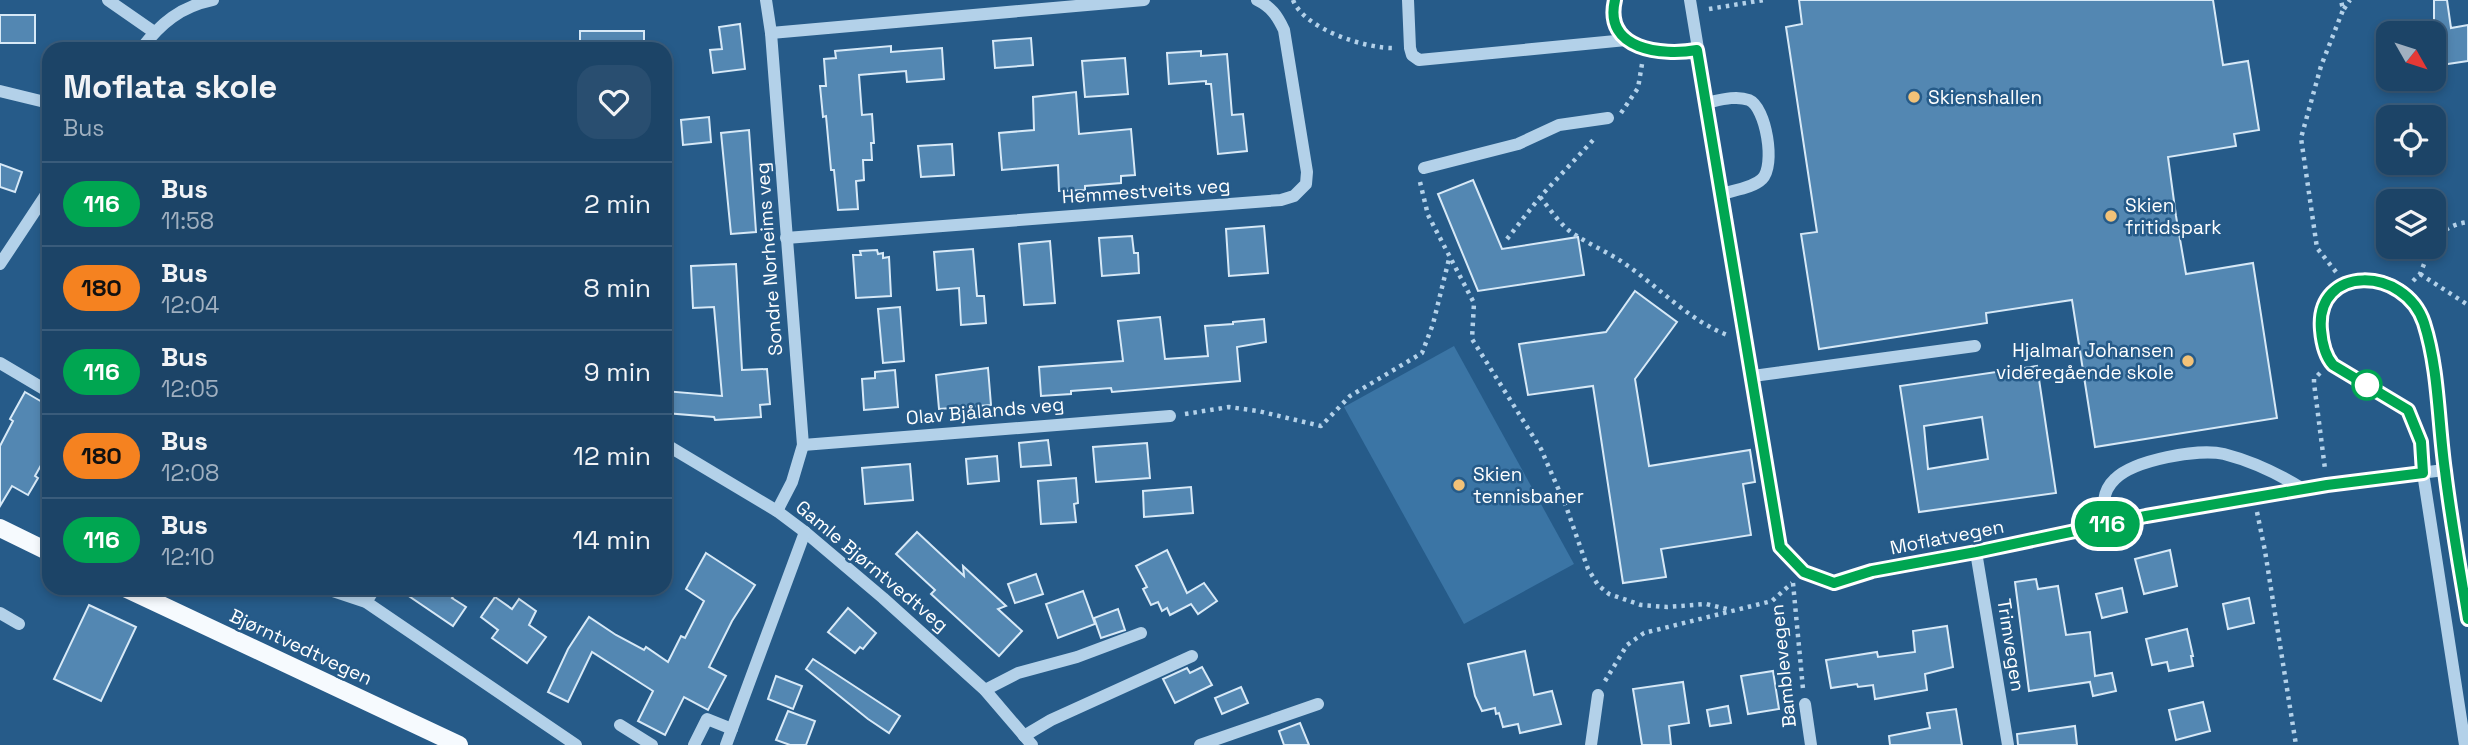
<!DOCTYPE html>
<meta charset="utf-8">
<style>
:root{--surface:#1c4467;--page:#294e70;--text:#f1f3f6;--muted:#a0b0c0;--line:#3a5c7b}
body{margin:0;font-family:"Space Grotesk",sans-serif;background:var(--page);color:var(--text);height:100vh;display:flex;flex-direction:column;font-size:26px;white-space:nowrap}
*{box-sizing:border-box;margin:0}
p{font-size:23px;color:var(--muted)}
.icon{flex:none;width:38px;height:38px;fill:none;stroke:currentColor;stroke-width:2;stroke-linecap:round;stroke-linejoin:round}
.map{position:relative;flex:1;overflow:hidden}
.sheet{position:absolute;left:42px;top:42px;width:630px;height:553px;display:flex;flex-direction:column;background:var(--surface);border-radius:21px;box-shadow:0 4px 10px #0003,0 0 0 2px var(--line)}
.sheet>*{flex:none}
.badge{padding:0 14px;border-radius:23px;font-size:24px;line-height:46px}
.needle{width:46px;rotate:129deg}
.controls{position:absolute;left:2376px;top:21px;display:grid;gap:14px}
.controls a{display:grid;place-items:center;width:70px;height:70px;border-radius:14px;background:var(--surface);box-shadow:0 4px 10px #0003,0 0 0 2px var(--line);font-size:35px}
.map>.badge{position:absolute;translate:-50% -50%;box-shadow:0 0 0 4px #fff}
.round{display:grid;place-items:center;flex:none;width:74px;height:74px;border-radius:21px;background:var(--page)}
.head{display:flex;align-items:center;justify-content:space-between;height:119px;padding:0 21px}
h1{font-size:33px;font-weight:700;line-height:52px}
ul{padding:0;list-style:none}
li{display:flex;align-items:center;gap:21px;height:84px;padding:0 21px;border-top:2px solid var(--line)}
li div{flex:1}
li b{display:block;font-size:26px}
li em{font-style:normal}
li .badge{min-width:77px;font-weight:700;text-align:center}
.map>svg:first-child{display:block}
</style>
<div class="map">
<svg width="2468" height="745" viewBox="0 0 2468 745">
<rect width="100%" height="100%" fill="#265b89"/>
<path fill="#3b75a5" d="M1454,346L1574,564L1464,624L1344,407Z"/>
<g fill="#5387b2" stroke="#d7e9f7" stroke-width="2" fill-rule="evenodd">
<path d="M1799,0H2213L2223,65L2248,61L2259,130L2234,134L2236,146L2168,157L2176,216L2186,274L2253,263L2277,418L2095,447L2072,300L1986,313L1987,323L1819,349L1801,234L1817,232L1786,27L1802,24Z"/>
<path d="M2434,0H2447L2451,28L2468,25V61L2434,66Z"/>
<rect x="0" y="15" width="35" height="28"/>
<path d="M740,24L745,69L713,73L710,50L722,49L719,27Z"/>
<rect x="580" y="31" width="64" height="18"/>
<path d="M1031,38L1033,65L995,68L993,41Z"/>
<path d="M891,46V52L942,48L944,79L907,82L906,71L859,75L862,115L872,114L874,143H871L872,160H863L864,180L856,181L858,209L838,210L834,170H831L826,116L823,117L820,86H826L824,59L836,58L835,51Z"/>
<path d="M1201,51V56L1227,54L1232,115L1243,114L1247,151L1218,154L1211,84H1206V81L1169,84L1167,53Z"/>
<path d="M1125,58L1128,94L1085,97L1082,61Z"/>
<path d="M1076,92L1079,134L1131,129L1135,175L1121,176V183L1085,186V190L1059,191L1058,165L1002,170L999,133L1034,130L1033,97Z"/>
<path d="M709,117L711,142L683,145L681,120Z"/>
<path d="M749,130L756,232L731,234L721,133Z"/>
<path d="M952,144L954,175L921,177L918,146Z"/>
<path d="M0,164L22,172L15,192L0,187Z"/>
<path d="M1473,180L1502,249L1578,237L1584,275L1478,291L1438,194Z"/>
<path d="M1264,226L1268,273L1229,276L1226,229Z"/>
<path d="M1132,236L1134,253H1138L1139,273L1102,276L1099,238Z"/>
<path d="M1050,241L1055,303L1024,305L1019,244Z"/>
<path d="M973,249L977,296H984L986,323L961,325L959,288L937,290L934,252Z"/>
<path d="M877,250L878,254L883,253V258L889,257L891,296L856,298L853,255H861L860,251Z"/>
<path d="M736,264L742,370L767,369L770,404L760,405L761,417L715,420L714,417L665,413V391L722,396L714,307L693,308L691,266Z"/>
<path d="M1635,291L1677,322L1635,379L1649,466L1750,450L1755,482L1743,484L1751,535L1661,549L1666,577L1623,583L1593,386L1528,395L1519,344L1606,332Z"/>
<path d="M900,307L904,361L883,363L878,309Z"/>
<path d="M1160,317L1165,359L1208,356L1205,326L1233,324V322L1264,319L1266,342L1237,347L1240,381L1112,392L1111,388L1071,391V394L1041,396L1039,367L1123,361L1118,321Z"/>
<path d="M2037,366L2056,493L1919,512L1900,386ZM1982,417L1988,459L1928,469L1924,426Z"/>
<path d="M988,368L991,405L939,409L936,375Z"/>
<path d="M895,370L898,407L864,410L862,379L875,378V372Z"/>
<path d="M25,392L49,406V451L35,476L38,478L28,495L12,486L0,506V446L13,421L10,419Z"/>
<path d="M1048,440L1051,465L1021,467L1019,443Z"/>
<path d="M1147,443L1150,478L1096,482L1093,447Z"/>
<path d="M997,456L999,481L968,484L966,459Z"/>
<path d="M910,464L913,500L865,504L862,468Z"/>
<path d="M1076,478L1078,503L1074,504L1076,522L1041,524L1038,481Z"/>
<path d="M1191,487L1193,513L1144,517L1143,491Z"/>
<path d="M917,532L964,576L963,566L1006,606L998,609L1022,631L999,656L931,594L935,590L896,554Z"/>
<path d="M1167,550L1187,593L1204,583L1217,601L1198,614L1191,604L1170,615L1167,608L1162,611L1158,602L1151,605L1143,589L1147,587L1136,566Z"/>
<path d="M2170,550L2177,586L2144,594L2135,559Z"/>
<path d="M706,553L755,585L732,621L709,667L726,676L708,710L684,697L665,735L638,721L653,691L592,652L568,702L548,692L568,649L589,617L616,635L644,650L646,647L668,662L681,636L685,638L704,601L686,589Z"/>
<path d="M1036,574L1043,594L1015,603L1008,584Z"/>
<path d="M2036,579L2038,589L2058,586L2066,635L2090,632L2095,676L2112,673L2116,691L2093,696L2090,682L2029,691L2015,582Z"/>
<path d="M397,588H460L452,598L466,607L453,626Z"/>
<path d="M2122,588L2127,612L2102,618L2096,594Z"/>
<path d="M1083,591L1095,624L1058,638L1046,604Z"/>
<path d="M495,597L512,609L519,599L536,611L529,625L546,637L527,663L492,638L498,630L481,617Z"/>
<path d="M2249,598L2254,623L2228,629L2223,604Z"/>
<path d="M89,605L136,627L101,701L54,679Z"/>
<path d="M848,608L876,633L863,649L860,647L855,653L828,632Z"/>
<path d="M1118,609L1125,630L1101,638L1094,618Z"/>
<path d="M1947,626L1953,667L1925,674L1927,690L1875,699L1873,685L1858,687L1857,684L1831,688L1826,660L1877,652L1878,657L1915,652L1913,631Z"/>
<path d="M2187,629L2193,656H2191L2193,666L2169,671L2167,662L2152,665L2146,639Z"/>
<path d="M1525,651L1534,695L1552,691L1561,724L1520,733L1518,724L1503,727L1499,713L1496,714L1495,708L1482,711L1475,696L1468,664Z"/>
<path d="M813,659L900,716L889,733L868,719L806,669Z"/>
<path d="M1202,667L1212,685L1175,703L1163,679L1187,668L1190,673Z"/>
<path d="M1773,671L1779,709L1748,714L1741,676Z"/>
<path d="M776,676L802,686L793,709L768,699Z"/>
<path d="M1683,682L1689,723L1669,726L1671,745H1642L1633,689Z"/>
<path d="M1241,687L1248,703L1222,714L1215,698Z"/>
<path d="M2203,702L2210,731L2176,740L2169,710Z"/>
<path d="M1728,706L1731,723L1710,726L1707,710Z"/>
<path d="M1956,709L1962,745H1890L1889,736L1930,728L1927,713Z"/>
<path d="M788,711L815,721L806,745H790L776,740Z"/>
<path d="M1300,723L1309,745H1284L1279,731Z"/>
<path d="M2075,726L2077,745H2018L2017,734Z"/>
</g>
<g fill="none" stroke-linecap="round" stroke-linejoin="round">
<g stroke="#b3d1e9" stroke-width="4.5" stroke-dasharray="3.5 5" stroke-linecap="butt">
<path d="M1293,0C1304,29 1366,49 1395,48"/>
<path d="M1709,9L1764,0"/>
<path d="M2344,9L2350,0"/>
<path d="M1621,113L1638,88L1642,64"/>
<path d="M1420,182L1428,215L1474,303L1472,339L1541,449L1567,509L1588,569L1598,585L1609,594L1641,605L1667,607L1706,604L1731,610"/>
<path d="M1540,197C1551,210 1562,228 1577,236C1594,247 1612,254 1628,266C1662,290 1691,322 1730,336"/>
<path d="M1507,239L1540,197L1596,137"/>
<path d="M2434,242C2443,229 2454,224 2468,222"/>
<path d="M2336,272L2317,248L2301,138L2321,66L2343,10L2341,0"/>
<path d="M2420,274L2468,305"/>
<path d="M2413,281L2420,274L2431,247"/>
<path d="M2320,373L2314,379V383L2325,469"/>
<path d="M1185,414L1229,407L1258,411L1321,426L1350,396L1422,353L1433,324L1449,259"/>
<path d="M2257,512L2265,551L2296,745"/>
<path d="M1793,583L1803,689"/>
<path d="M1605,681L1627,645L1644,633L1772,601L1792,583"/>
</g>
<g stroke="#b3d1e9" stroke-width="12">
<path d="M108,0L154,32"/>
<path d="M766,0L771,33L803,445L792,482L777,511"/>
<path d="M1408,0L1410,48L1412,55L1419,60L1626,40"/>
<path d="M1615,0C1603,50 1662,56 1697,50"/>
<path d="M1690,0L1780,547L1804,572L1834,583L1873,571L1976,552L2146,516L2327,485L2444,470"/>
<path d="M771,33L1144,0"/>
<path d="M141,49C161,23 180,7 213,0"/>
<path d="M0,91L49,103"/>
<path d="M1706,103C1720,100 1736,95 1749,100C1766,107 1776,166 1762,179C1753,188 1734,190 1722,194"/>
<path d="M1424,168L1518,144L1559,125L1608,118"/>
<path d="M786,238L1281,200L1294,196L1306,184L1307,172L1284,30C1277,15 1271,7 1257,0"/>
<path d="M0,264L49,190"/>
<path d="M0,363L49,392"/>
<path d="M1753,376L1975,346"/>
<path d="M665,444L777,511L805,532L883,598L985,690L1032,745"/>
<path d="M803,445L1170,416"/>
<path d="M2105,524C2103,508 2101,492 2115,479C2134,460 2199,448 2224,454C2251,461 2279,474 2303,489"/>
<path d="M1976,552L2008,745"/>
<path d="M324,588L366,602L576,745"/>
<path d="M366,602L375,588"/>
<path d="M0,613L19,624"/>
<path d="M985,690L1018,673L1077,657L1141,633"/>
<path d="M1805,704L1811,745"/>
<path d="M620,725L652,745"/>
<path d="M1024,736L1051,720L1192,656"/>
<path d="M694,745L707,719L732,729"/>
<path d="M726,745L805,532"/>
<path d="M1200,745L1318,704"/>
<path d="M1591,745L1598,695"/>
<path d="M2465,745L2423,473C2422,450 2419,431 2408,410L2333,365C2322,351 2315,321 2324,304C2332,289 2348,282 2363,280C2384,277 2407,290 2418,308C2439,344 2439,428 2445,471C2451,521 2460,570 2468,619"/>
</g>
<g stroke="#f6fafe" stroke-width="18">
<path d="M0,528L49,552"/>
<path d="M125,588L459,745"/>
</g>
</g>
<g fill="none" stroke-linecap="round" stroke-linejoin="round">
<defs>
<path id="line" d="M1615,0C1603,50 1662,56 1697,50L1780,547L1804,572L1834,583L1872,571L1976,552L2146,516L2327,485L2423,473L2421,442L2408,410L2333,365C2325,356 2322,342 2321,330C2315,264 2405,266 2424,323C2439,370 2438,422 2445,471C2451,521 2460,570 2468,619"/>
</defs>
<use href="#line" stroke="#fff" stroke-width="16"/>
<use href="#line" stroke="#00a651" stroke-width="10"/>
</g>
<g fill="#f2c278" stroke="#265b89" stroke-width="2.5">
<circle cx="1914" cy="97" r="7"/>
<circle cx="2111" cy="216" r="7"/>
<circle cx="2188" cy="361" r="7"/>
<circle cx="1459" cy="485" r="7"/>
</g>
<circle fill="#fff" stroke="#00a651" stroke-width="3.5" cx="2367" cy="385" r="14"/>
<g text-anchor="middle" dominant-baseline="central" stroke-width="5" stroke-linejoin="round" paint-order="stroke">
<g font-size="19" fill="#fff" stroke="#265b89" text-anchor="start">
<text x="1928" y="97">Skienshallen</text>
<text x="2125" y="205">Skien<tspan x="2125" dy="22">fritidspark</tspan></text>
<text x="2174" y="350" text-anchor="end">Hjalmar Johansen<tspan x="2174" dy="22">videregående skole</tspan></text>
<text x="1473" y="474">Skien<tspan x="1473" dy="22">tennisbaner</tspan></text>
</g>
<g font-size="19" fill="#fff" stroke="#265b89">
<text transform="translate(1146 191) rotate(-4)">Hemmestveits veg</text>
<text transform="translate(769 259) rotate(-94)">Sondre Norheims veg</text>
<text transform="translate(985 411) rotate(-5)">Olav Bjålands veg</text>
<text transform="translate(1947 537) rotate(-11)">Moflatvegen</text>
<text transform="translate(872 566) rotate(40)">Gamle Bjørntvedtveg</text>
<text transform="translate(2011 645) rotate(81)">Trimvegen</text>
<text transform="translate(301 647) rotate(25)">Bjørntvedtvegen</text>
<text transform="translate(1783 666) rotate(-96)">Bamblevegen</text>
</g>
</g>
</svg>
<div class="controls">
<a><svg class="needle" viewBox="-14 -14 28 28"><path d="M0-13l5 13h-10z" fill="#e53935"/><path d="M0 13l5-13h-10z" fill="#a0b0c0"/></svg></a>
<a><svg class="icon" aria-label="locate" viewBox="0 0 24 24"><circle cx="12" cy="12" r="6"/><path d="M12 2v4M12 18v4M2 12h4M18 12h4"/></svg></a>
<a><svg class="icon" aria-label="layers" viewBox="0 0 24 24"><path d="M12 4l9 5-9 5-9-5zM3 14l9 5 9-5"/></svg></a>
</div>
<b class="badge" style="left:2107px;top:524px;background:#00a651;color:#fff">116</b>
<section class="sheet">
<div class="head"><div><h1>Moflata skole</h1><p>Bus</p></div><a class="round"><svg class="icon" aria-label="heart" viewBox="0 0 24 24"><path d="M12 20l-8-8c-3-5 5-10 8-4 3-6 11-1 8 4z"/></svg></a></div>
<ul>
<li><span class="badge" style="background:#00a651;color:#fff">116</span><div><b>Bus</b><p>11:58</p></div><em>2 min</em></li>
<li><span class="badge" style="background:#f58220;color:#111">180</span><div><b>Bus</b><p>12:04</p></div><em>8 min</em></li>
<li><span class="badge" style="background:#00a651;color:#fff">116</span><div><b>Bus</b><p>12:05</p></div><em>9 min</em></li>
<li><span class="badge" style="background:#f58220;color:#111">180</span><div><b>Bus</b><p>12:08</p></div><em>12 min</em></li>
<li><span class="badge" style="background:#00a651;color:#fff">116</span><div><b>Bus</b><p>12:10</p></div><em>14 min</em></li>
</ul>
</section>
</div>
